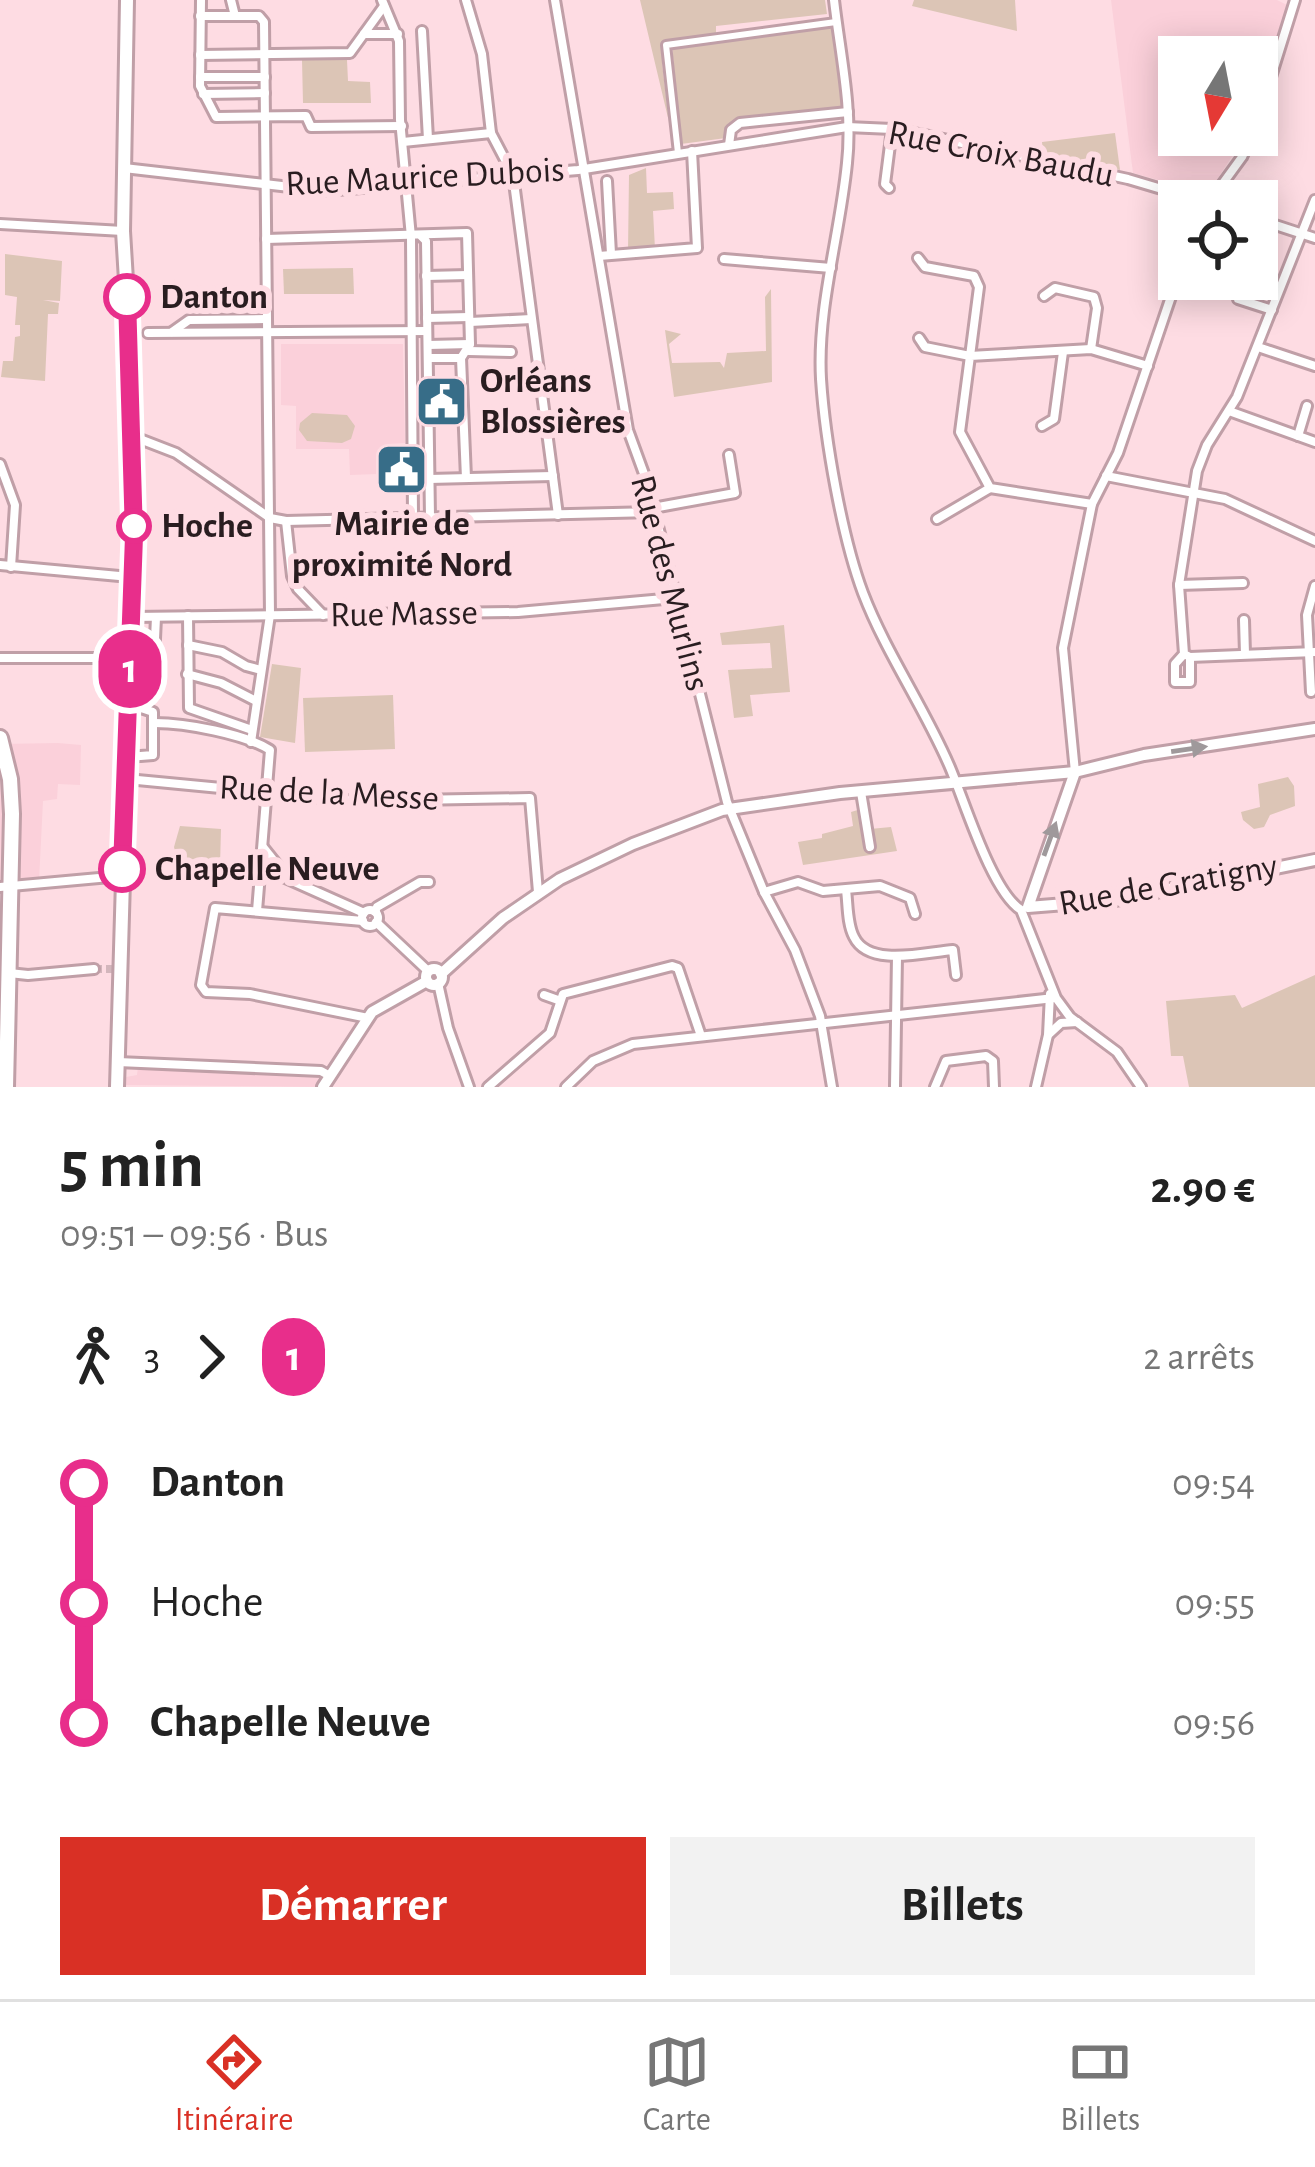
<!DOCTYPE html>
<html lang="fr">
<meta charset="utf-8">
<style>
:root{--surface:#fff;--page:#f2f2f2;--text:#222;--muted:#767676;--line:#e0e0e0;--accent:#d93025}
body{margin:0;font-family:"Alegreya Sans",sans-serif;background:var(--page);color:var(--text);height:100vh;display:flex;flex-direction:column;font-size:45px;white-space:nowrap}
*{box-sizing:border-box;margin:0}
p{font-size:39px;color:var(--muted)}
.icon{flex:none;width:66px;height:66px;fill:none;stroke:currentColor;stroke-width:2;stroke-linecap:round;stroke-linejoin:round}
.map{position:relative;height:1087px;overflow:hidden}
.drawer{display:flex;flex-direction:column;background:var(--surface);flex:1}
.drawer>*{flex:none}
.badge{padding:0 24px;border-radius:39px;font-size:42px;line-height:78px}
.needle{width:78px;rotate:190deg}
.controls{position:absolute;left:1158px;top:36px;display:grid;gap:24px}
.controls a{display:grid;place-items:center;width:120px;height:120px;border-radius:0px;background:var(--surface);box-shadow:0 6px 30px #0003;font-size:60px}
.map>.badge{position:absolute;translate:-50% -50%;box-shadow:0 0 0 6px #fff}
.legs{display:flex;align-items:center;gap:18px;height:132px;padding:0 60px;font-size:39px}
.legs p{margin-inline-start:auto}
.summary{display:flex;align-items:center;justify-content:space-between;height:204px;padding:0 60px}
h1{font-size:66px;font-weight:700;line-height:90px}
.primary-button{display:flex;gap:24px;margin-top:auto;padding:24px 60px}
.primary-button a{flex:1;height:138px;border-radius:0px;background:var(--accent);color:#fff;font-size:48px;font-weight:700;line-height:138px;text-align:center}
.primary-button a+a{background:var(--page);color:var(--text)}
ul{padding:0 60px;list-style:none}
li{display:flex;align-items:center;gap:42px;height:120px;font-size:45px}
li i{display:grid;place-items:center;width:18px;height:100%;margin:0 15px;background:currentColor}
li i::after{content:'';width:30px;height:30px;margin:-15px;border:9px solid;border-radius:50%;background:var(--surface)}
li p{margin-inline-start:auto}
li:first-child i{background:linear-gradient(#0000 50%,currentColor 0)}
li:last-child i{background:linear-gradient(currentColor 50%,#0000 0)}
.dock{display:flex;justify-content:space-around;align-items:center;height:168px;border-top:3px solid var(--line);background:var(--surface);font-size:33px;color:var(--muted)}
.dock a{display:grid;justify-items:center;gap:6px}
.dock .selected{color:var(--accent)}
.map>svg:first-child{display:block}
</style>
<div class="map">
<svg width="1315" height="1087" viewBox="0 0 1315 1087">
<rect width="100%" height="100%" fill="#fedce3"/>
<g fill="#fbd0da">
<path d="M1111,0H1277L1287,5L1257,106V57H1179V135H1246L1212,187L1198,191L1133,173Z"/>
<path d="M281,344H403L405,443L387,444L386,451H379L377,474L350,475L349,449H296V406L281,405Z"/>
<path d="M58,743L81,745L80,785L58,784L57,799L43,801L39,881L0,884V744Z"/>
<path d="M138,1067L326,1076L319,1087L126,1085V1077L137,1075Z"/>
</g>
<g fill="#dcc5b6">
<path d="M640,0H825L827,14L716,26V34L665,42L662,63L669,122Z"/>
<path d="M914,0H1015L1017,31L912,6Z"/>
<path d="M829,26L834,34L844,110L735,120L728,127L726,138L681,144L672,46Z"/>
<path d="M302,60H347L348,81L370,82L371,103H303Z"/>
<path d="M1115,133L1120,170L1043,153L1042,142Z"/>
<path d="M646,168L647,193L673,192L674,209L653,211L655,249L628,251L629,175Z"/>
<path d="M5,254L62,261L60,301L43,300L59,303L58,314H48L45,381L1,377L3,361H13L15,337L20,336V325H15L17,297L5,295Z"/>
<path d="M353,268L354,294H284L283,269Z"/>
<path d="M771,289L772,382L674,397L665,330L681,334L669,344L672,363L720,362L724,368L727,353L766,351L765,297Z"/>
<path d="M312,413L347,415L355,426L351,439L342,443L307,441L299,430L300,423Z"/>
<path d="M784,625L790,692L750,695L753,716L734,718L728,670L772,668L770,643L722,645L720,633Z"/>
<path d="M272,664L301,668L295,743L260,737Z"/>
<path d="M393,695L395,749L305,752L303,698Z"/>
<path d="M1288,777L1294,786L1295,806L1270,815L1264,827L1254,829L1243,820L1241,812L1260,807L1258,784Z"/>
<path d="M861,809L870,829L891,827L897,851L803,865L798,842L822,838V834L853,826L851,812Z"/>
<path d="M180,826L221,829L220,866L178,863L174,847Z"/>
<path d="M1315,975V1087H1189L1183,1056H1171L1166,1001L1235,995L1242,1008Z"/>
</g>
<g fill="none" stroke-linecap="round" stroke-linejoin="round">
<path stroke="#d3b6bc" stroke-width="8" stroke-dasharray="8 4" stroke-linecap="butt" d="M94,969H112"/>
<defs>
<path id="pedestrian" d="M678,153L666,45L836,22"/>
<g id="minor">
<path d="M201,0L200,86L216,117L306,116L311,127L402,126"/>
<path d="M231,0L235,16H259L264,22L270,615L251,742"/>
<path d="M382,0L399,41L400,120L411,237L413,517"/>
<path d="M466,0L482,54L491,133L513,175L558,515"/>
<path d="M555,0L628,430L647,482L727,802L764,892L795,950L820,1016L832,1087"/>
<path d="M834,0C840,53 853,109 847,163C840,235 817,307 821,379C825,440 842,537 863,593C886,653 924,707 949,765C964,799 991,891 1021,910L1056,998L1070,1017L1117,1052L1141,1087"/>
<path d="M200,16H234"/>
<path d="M422,31L428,139"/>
<path d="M364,34H398"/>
<path d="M200,55L350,53L384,6"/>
<path d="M200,77H265"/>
<path d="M203,94L265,93"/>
<path d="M1257,122L1295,0"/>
<path d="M403,142L491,133"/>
<path d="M729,145L731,130L740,123L848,112"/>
<path d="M124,168L325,191L578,170L847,127L892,129L939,138L1128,179L1202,201"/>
<path d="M607,181L611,254"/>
<path d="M889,188L885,184L892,129"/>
<path d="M1210,201L1242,157L1252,135"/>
<path d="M1257,219L1315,238"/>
<path d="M0,224L123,231"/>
<path d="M422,237L426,241L430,517"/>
<path d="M266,239L467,233L470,344L461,358L466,478"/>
<path d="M599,256L697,248L692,151"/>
<path d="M918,258L925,267L974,276L979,287L970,356L925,347L919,338"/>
<path d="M724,259L831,268"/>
<path d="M426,276L468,275"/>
<path d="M1044,296L1055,288L1094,297L1097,308L1091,349"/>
<path d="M1238,299L1272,310"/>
<path d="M427,318L469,317"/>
<path d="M470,322L531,319"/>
<path d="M172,332L189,320L266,319"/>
<path d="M148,333L427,331"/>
<path d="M428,345L470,344"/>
<path d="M1258,347L1315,366"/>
<path d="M469,351L511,352"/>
<path d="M428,358H461"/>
<path d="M1229,411L1315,442"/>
<path d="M1042,426L1054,419L1063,352"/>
<path d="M132,436L176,453L270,518L286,521L654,512"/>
<path d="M1298,436L1307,406"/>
<path d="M0,464L15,505L11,567"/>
<path d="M1106,476L1225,499L1315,541"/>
<path d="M429,479L553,476"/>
<path d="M1092,504L990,488L960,432L970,356L1091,349L1148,366"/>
<path d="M653,508L735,493L729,455"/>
<path d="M937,519L990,488"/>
<path d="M286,521L292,576L298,589L323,615"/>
<path d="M0,565L130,577"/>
<path d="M1179,585L1243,583"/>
<path d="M188,616L189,708L252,730"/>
<path d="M132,617L518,612L675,598"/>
<path d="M1244,620L1245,654"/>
<path d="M188,645L222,652L246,666L261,670"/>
<path d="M1184,654L1175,664V682H1190V657L1184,654L1179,585L1197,471L1207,445L1237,397L1315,200"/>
<path d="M1190,657L1315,652"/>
<path d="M0,658H129"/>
<path d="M130,663L154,661L156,617"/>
<path d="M187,674L221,683L256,701"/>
<path d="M1311,692L1307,615L1315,586"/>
<path d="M155,723C185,723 245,734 270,750L257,911"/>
<path d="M128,757L153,755V712L129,704"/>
<path d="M1075,772L1063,648L1092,504L1118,453L1179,273"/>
<path d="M127,779L356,801L530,798L538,892"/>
<path d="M861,792L870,847"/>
<path d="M263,847L283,872"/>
<path d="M261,867L364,913"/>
<path d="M0,887L121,876"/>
<path d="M846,890C848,905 847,924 854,937C869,968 926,952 953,950L956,975"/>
<path d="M764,892L798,882L823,891L880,886L910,898L915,914"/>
<circle cx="370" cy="918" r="8"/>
<path d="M375,912L377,907L420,882H429"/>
<path d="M363,921L215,908L201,985L206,992L250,994L368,1018"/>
<path d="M376,922L428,971"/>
<path d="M9,973L28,975L94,969"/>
<path d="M438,983L448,1028L469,1087"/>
<path d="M544,995L558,1000"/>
<path d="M1049,1034L1061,1023L1077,1022"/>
<path d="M118,1062L321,1071L330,1076"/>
<path d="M488,1087L550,1033L563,994L672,966L678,968L701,1036"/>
<path d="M566,1087L593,1061L633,1044L1054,998"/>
<path d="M895,1087L897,956"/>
<path d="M935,1087L946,1061L986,1056L993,1061L994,1087"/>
<path d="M1036,1087L1048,1035L1050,994"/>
</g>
<g id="tertiary">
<path d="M1075,772L1028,907L1116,900L1315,860"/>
<circle cx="434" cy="977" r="8"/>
<path d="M441,974L503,918L560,879L633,844L722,810L840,793L1075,772L1144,755L1315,729"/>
<path d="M323,1087L372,1012L427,981"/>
</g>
<path id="secondary" d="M117,1087L133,536L130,346L123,231L127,0"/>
<path id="primary" d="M0,738L10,779L12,814L6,1087"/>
</defs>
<use href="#pedestrian" stroke="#c09fa7" stroke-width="12"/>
<use href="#minor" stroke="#c09fa7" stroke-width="14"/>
<use href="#tertiary" stroke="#c09fa7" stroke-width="16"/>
<use href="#secondary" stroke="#c09fa7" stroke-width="18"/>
<use href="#primary" stroke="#c09fa7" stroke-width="20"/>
<use href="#pedestrian" stroke="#fff" stroke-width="6"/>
<use href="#minor" stroke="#fff" stroke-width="8"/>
<use href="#tertiary" stroke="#fff" stroke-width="10"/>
<use href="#secondary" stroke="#fff" stroke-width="12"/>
<use href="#primary" stroke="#fff" stroke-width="14"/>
</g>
<defs><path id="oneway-solid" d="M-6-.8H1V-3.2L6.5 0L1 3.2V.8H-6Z" transform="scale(3)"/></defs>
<g fill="#9f999b">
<use href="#oneway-solid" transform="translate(1189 749) rotate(-8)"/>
<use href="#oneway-solid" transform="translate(1050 839) rotate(-70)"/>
</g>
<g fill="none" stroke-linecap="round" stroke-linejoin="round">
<defs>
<path id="line-1" d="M122,869L134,536L127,297"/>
</defs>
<use href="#line-1" stroke="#fff" stroke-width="27"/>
<use href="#line-1" stroke="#e82e8b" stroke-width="18"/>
</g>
<defs>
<symbol id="civic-square" viewBox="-11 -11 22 22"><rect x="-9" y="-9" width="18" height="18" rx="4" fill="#376d88" stroke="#fedce3"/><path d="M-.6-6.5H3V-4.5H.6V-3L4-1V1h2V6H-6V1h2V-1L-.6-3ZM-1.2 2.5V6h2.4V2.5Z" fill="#fff"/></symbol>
</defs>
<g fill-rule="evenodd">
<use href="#civic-square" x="412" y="372" width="59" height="59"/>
<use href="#civic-square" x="372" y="440" width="59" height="59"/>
</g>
<g fill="#fff" stroke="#e82e8b" stroke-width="6">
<circle cx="127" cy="297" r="21"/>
<circle cx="134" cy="526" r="15"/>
<circle cx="122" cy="869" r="21"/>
</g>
<g text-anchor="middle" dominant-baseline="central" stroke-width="12" stroke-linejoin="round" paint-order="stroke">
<g font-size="36" fill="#291d20" stroke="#fedce3">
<text transform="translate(1001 154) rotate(11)">Rue Croix Baudu</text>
<text transform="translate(425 177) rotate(-3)">Rue Maurice Dubois</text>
<text transform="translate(670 583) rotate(75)">Rue des Murlins</text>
<text transform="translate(404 614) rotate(-1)">Rue Masse</text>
<text transform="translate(329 793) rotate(3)">Rue de la Messe</text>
<text transform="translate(1168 885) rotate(-10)">Rue de Gratigny</text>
</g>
<g font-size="36" font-weight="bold" fill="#291d20" stroke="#fedce3" text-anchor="start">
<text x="160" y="297">Danton</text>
<text x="161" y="526">Hoche</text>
<text x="155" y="869">Chapelle Neuve</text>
</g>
<g font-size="36" font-weight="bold" fill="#291d20" stroke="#fedce3" text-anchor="start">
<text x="480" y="381">Orléans<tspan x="480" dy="41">Blossières</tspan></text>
<text x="402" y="524" text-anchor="middle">Mairie de<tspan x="402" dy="41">proximité Nord</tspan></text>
</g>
</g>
</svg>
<div class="controls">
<a><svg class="needle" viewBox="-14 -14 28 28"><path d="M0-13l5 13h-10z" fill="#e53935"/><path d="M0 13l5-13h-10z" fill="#767676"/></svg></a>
<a><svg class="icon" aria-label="locate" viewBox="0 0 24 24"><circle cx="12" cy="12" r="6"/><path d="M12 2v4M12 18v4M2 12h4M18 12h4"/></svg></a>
</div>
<b class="badge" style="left:130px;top:669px;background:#e82e8b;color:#fff">1</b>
</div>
<section class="drawer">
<div class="summary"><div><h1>5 min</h1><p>09:51 – 09:56 · Bus</p></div><b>2.90 €</b></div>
<div class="legs"><svg class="icon" aria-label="walk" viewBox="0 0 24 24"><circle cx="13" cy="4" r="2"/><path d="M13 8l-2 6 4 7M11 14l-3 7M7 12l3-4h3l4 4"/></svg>3<svg class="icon" aria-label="forward" viewBox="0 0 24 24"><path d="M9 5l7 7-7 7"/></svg><b class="badge" style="background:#e82e8b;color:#fff">1</b><p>2 arrêts</p></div>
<ul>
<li><i style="color:#e82e8b"></i><b>Danton</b><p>09:54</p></li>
<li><i style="color:#e82e8b"></i><span>Hoche</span><p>09:55</p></li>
<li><i style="color:#e82e8b"></i><b>Chapelle Neuve</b><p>09:56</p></li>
</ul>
<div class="primary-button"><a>Démarrer</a><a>Billets</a></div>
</section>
<nav class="dock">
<a class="selected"><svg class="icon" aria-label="directions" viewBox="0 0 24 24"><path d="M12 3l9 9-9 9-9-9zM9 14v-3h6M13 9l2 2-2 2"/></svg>Itinéraire</a>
<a><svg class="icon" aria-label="map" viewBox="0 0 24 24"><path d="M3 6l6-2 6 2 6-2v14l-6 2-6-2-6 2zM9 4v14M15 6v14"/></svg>Carte</a>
<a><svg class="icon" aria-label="tickets" viewBox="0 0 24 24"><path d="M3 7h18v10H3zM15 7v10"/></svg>Billets</a>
</nav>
